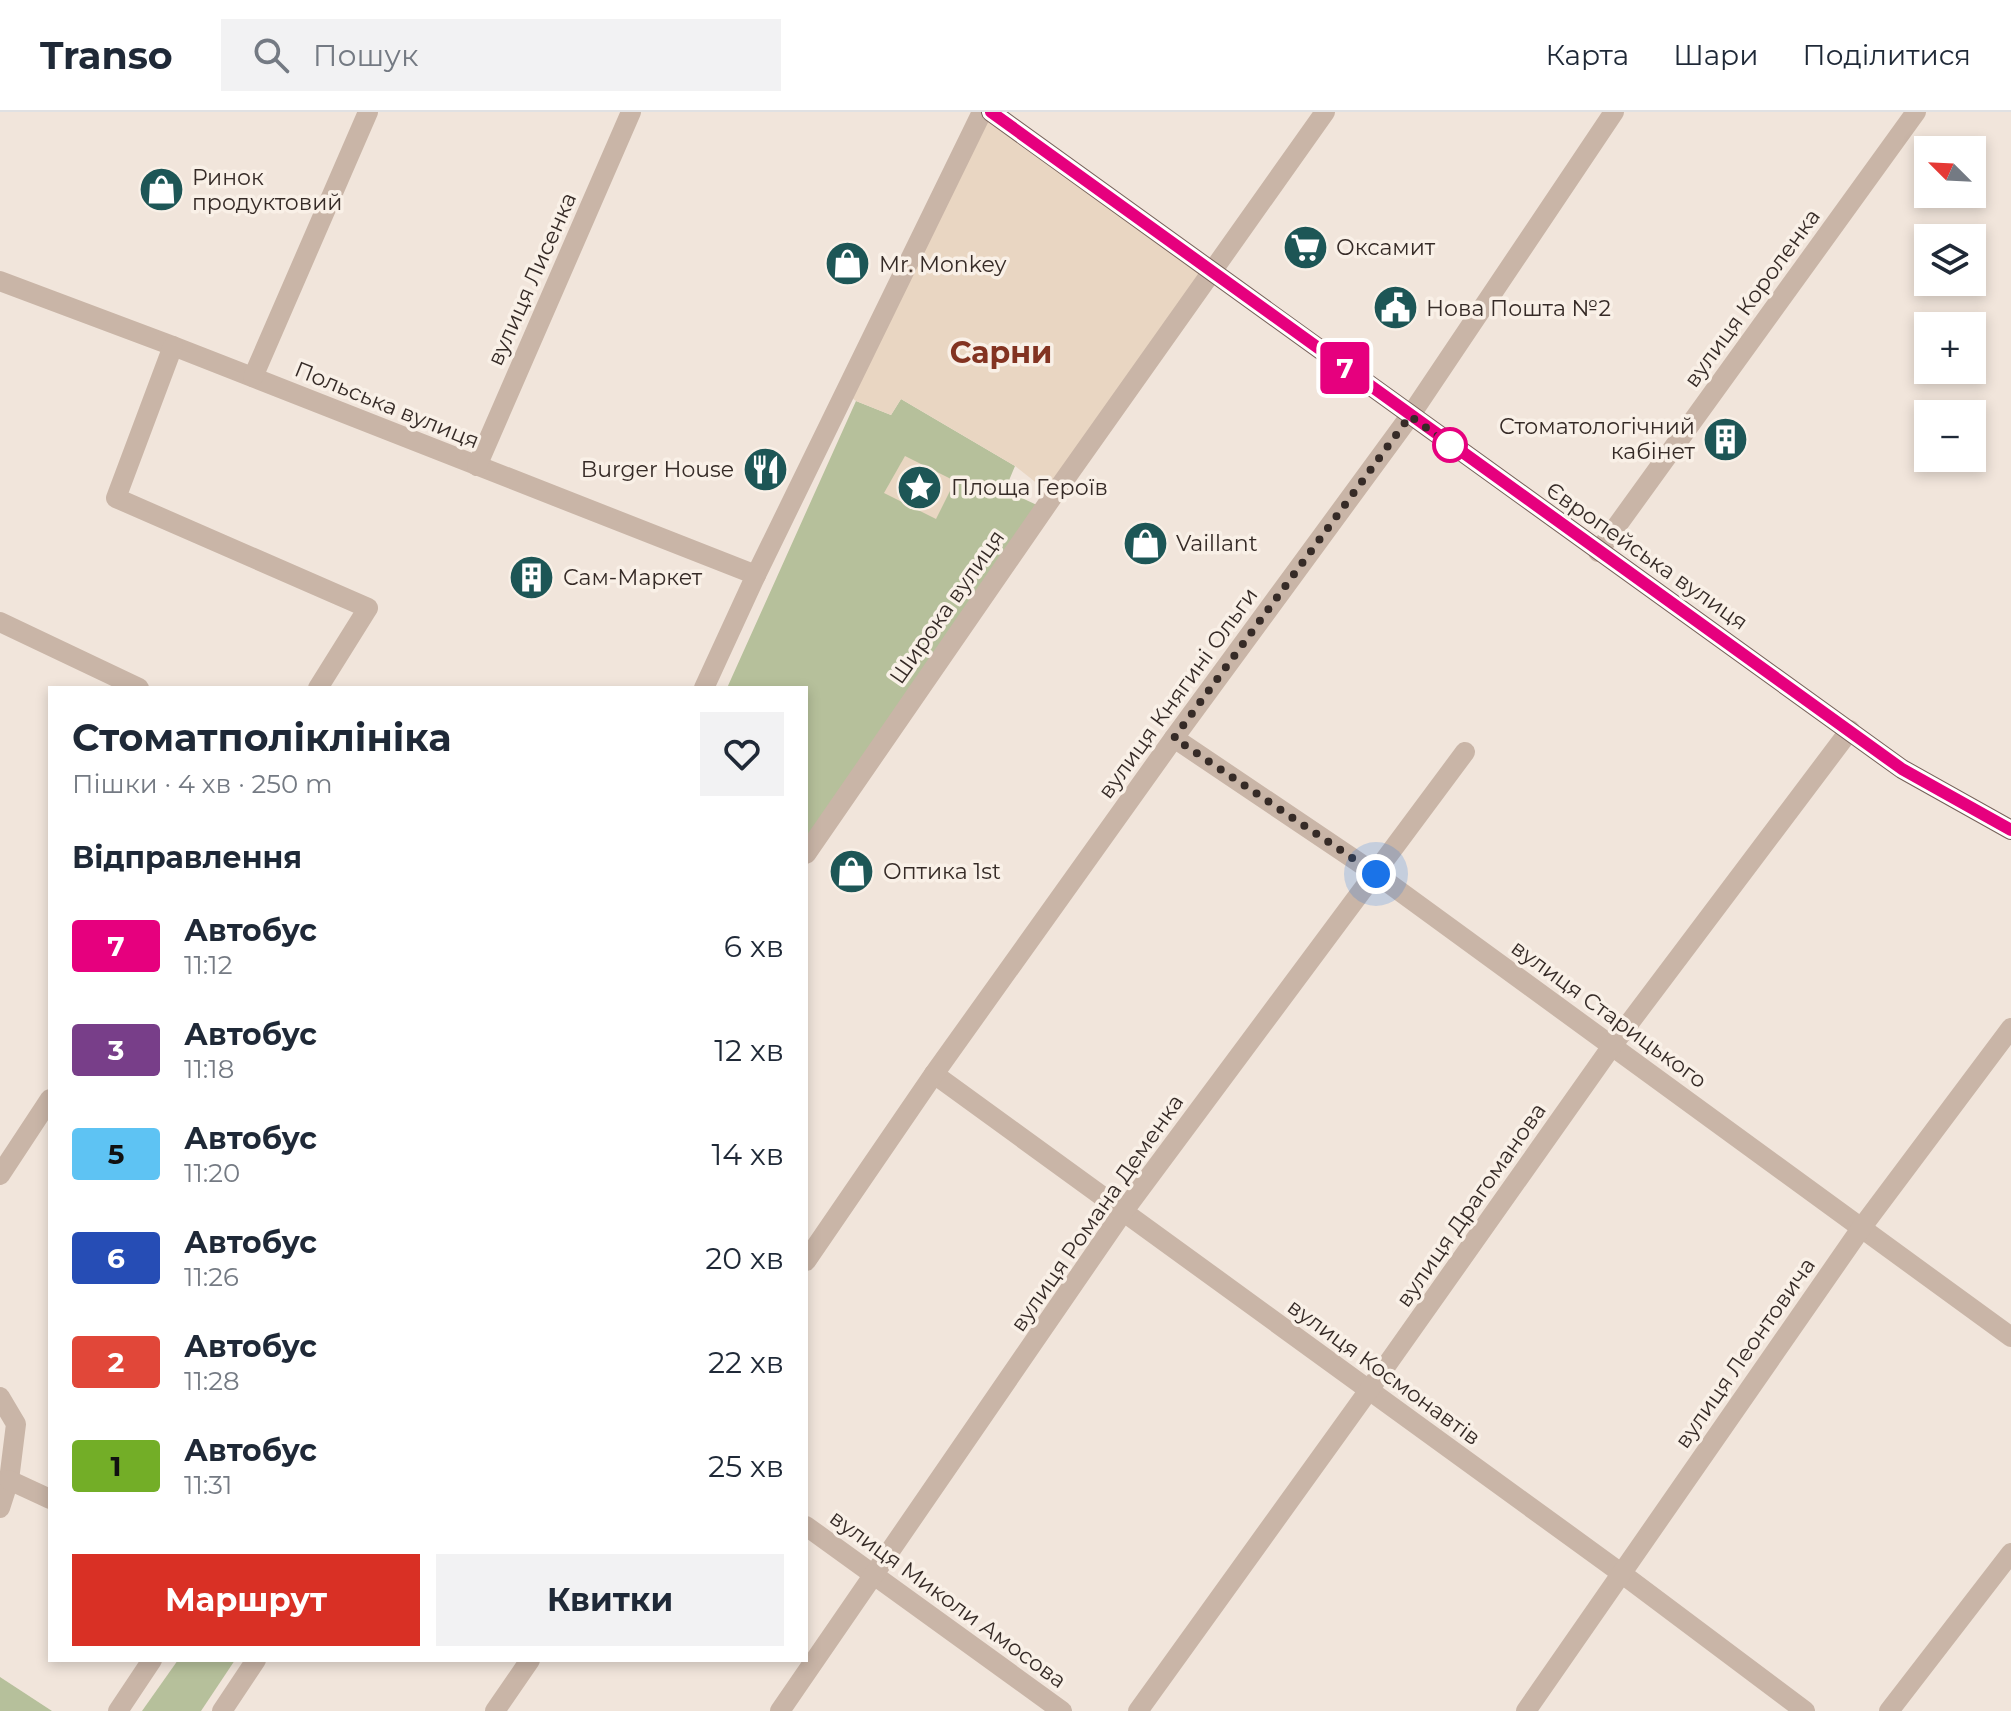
<!DOCTYPE html>
<html lang="uk">
<meta charset="utf-8">
<style>
:root{--surface:#fff;--page:#f2f2f3;--text:#1f2937;--muted:#747a83;--line:#e0e1e3;--accent:#d93025}
body{margin:0;font-family:Montserrat,sans-serif;background:var(--page);color:var(--text);height:100vh;display:flex;flex-direction:column;font-size:30px;white-space:nowrap}
*{box-sizing:border-box;margin:0}
p{font-size:26px;color:var(--muted)}
.icon{flex:none;width:44px;height:44px;fill:none;stroke:currentColor;stroke-width:2;stroke-linecap:round;stroke-linejoin:round}
.map{position:relative;flex:1;overflow:hidden}
.details{position:absolute;left:48px;top:574px;width:760px;height:976px;display:flex;flex-direction:column;background:var(--surface);border-radius:0px;box-shadow:0 4px 12px #0003}
.details>*{flex:none}
.badge{padding:0 16px;border-radius:6px;font-size:28px;line-height:52px}
.needle{width:52px;rotate:294deg}
.buttons{position:absolute;left:1914px;top:24px;display:grid;gap:16px}
.buttons a{display:grid;place-items:center;width:72px;height:72px;border-radius:0px;background:var(--surface);box-shadow:0 4px 12px #0003;font-size:40px}
.you{position:absolute;width:40px;height:40px;margin:-20px;border:6px solid #fff;border-radius:50%;background:#1a73e8;box-shadow:0 0 0 12px #1a73e833}
.map>.badge{position:absolute;translate:-50% -50%;box-shadow:0 0 0 4px #fff}
h2{padding:0 24px;font-size:30px;line-height:72px}
.round{display:grid;place-items:center;flex:none;width:84px;height:84px;border-radius:0px;background:var(--page)}
.overview{display:flex;align-items:center;justify-content:space-between;height:136px;padding:0 24px}
h1{font-size:38px;font-weight:700;line-height:60px}
.primary-button{display:flex;gap:16px;margin-top:auto;padding:16px 24px}
.primary-button a{flex:1;height:92px;border-radius:0px;background:var(--accent);color:#fff;font-size:32px;font-weight:700;line-height:92px;text-align:center}
.primary-button a+a{background:var(--page);color:var(--text)}
ul{padding:0;list-style:none}
li{display:flex;align-items:center;gap:24px;height:104px;padding:0 24px}
li div{flex:1}
li b{display:block;font-size:30px}
li em{font-style:normal}
li .badge{min-width:88px;font-weight:700;text-align:center}
header{display:flex;align-items:center;gap:48px;box-sizing:border-box;height:112px;padding:0 40px;background:var(--surface);border-bottom:2px solid var(--line)}
header strong{font-size:38px}
nav{display:flex;gap:44px;margin-inline-start:auto;font-size:28px}
.search{width:560px;height:72px;background:var(--page);display:flex;align-items:center;gap:20px;box-sizing:border-box;padding:0 28px;border-radius:0px;color:var(--muted);font-size:30px}
.map>svg:first-child{display:block}
</style>
<header>
<strong>Transo</strong>
<div class="search"><svg class="icon" aria-label="search" viewBox="0 0 24 24"><circle cx="10" cy="10" r="6"/><path d="M15 15l6 6"/></svg>Пошук</div>
<nav><a>Карта</a><a>Шари</a><a>Поділитися</a></nav>
</header>
<div class="map">
<svg width="2011" height="1599" viewBox="0 0 2011 1599">
<rect width="100%" height="100%" fill="#f1e5db"/>
<g fill="#b6c09b">
<path d="M901,287L1015,354L1005,378L1039,394L806,728V576H727L856,289L891,303Z"/>
<path d="M178,1548H235L201,1599H142Z"/>
<path d="M0,1565L52,1599H0Z"/>
</g>
<g fill="#e9d6c2">
<path d="M982,0L1213,159L1053,384L1015,354L901,287L891,303L856,289L845,281Z"/>
<path d="M905,344L955,369L936,407L884,381Z"/>
</g>
<g fill="none" stroke-linecap="round" stroke-linejoin="round">
<g stroke="#c9b5a7" stroke-width="20">
<path d="M0,169L173,234L756,463"/>
<path d="M173,234L116,386L368,496L318,576"/>
<path d="M253,265L368,0"/>
<path d="M477,354L631,0"/>
<path d="M1598,440L1916,0"/>
<path d="M0,510L139,576"/>
<path d="M704,576L756,463L982,0"/>
<path d="M1174,626L1376,762L2011,1225"/>
<path d="M806,742L1053,384L1325,0"/>
<path d="M934,962L1621,1461L1805,1599"/>
<path d="M0,1063L50,987"/>
<path d="M806,1149L934,962L1174,626L1410,304L1614,0"/>
<path d="M0,1285L16,1312L9,1368L0,1396"/>
<path d="M9,1368L50,1387"/>
<path d="M806,1414L1062,1599"/>
<path d="M118,1599L152,1548"/>
<path d="M222,1599L256,1548"/>
<path d="M495,1599L530,1548"/>
<path d="M780,1599L1123,1100L1465,640"/>
<path d="M1138,1599L1369,1278L1612,934L1850,618"/>
<path d="M1526,1599L1862,1115L2011,916"/>
<path d="M1889,1599L2011,1441"/>
</g>
<path stroke="#776159" stroke-width="20" d="M991,0L1902,657L2011,718"/>
</g>
<g fill="none" stroke-linecap="round" stroke-linejoin="round">
<defs>
<path id="line" d="M991,0L1902,657L2011,718"/>
</defs>
<use href="#line" stroke="#fff" stroke-width="18"/>
<use href="#line" stroke="#e6007e" stroke-width="12"/>
<path stroke="#362b27" stroke-width="8" stroke-dasharray="0 14.4" d="M1376,762L1174,626L1410,304L1457,338L1450,333"/>
</g>
<defs>
<symbol id="shop-disc" viewBox="-11 -11 22 22"><circle r="9.5" fill="#1d5656" stroke="#f9f0e7"/><path d="M-5-2.5h2.3a2.7 3.5 0 0 1 5.4 0H5L5.5 6h-11ZM-1.5-2.5h3a1.5 2.3 0 0 0-3 0Z" fill="#fff"/></symbol>
<symbol id="supermarket-disc" viewBox="-11 -11 22 22"><circle r="9.5" fill="#1d5656" stroke="#f9f0e7"/><path d="M-6-5.5h2.5l.6 2H6L4.5 2H-2.5L-4.4-4H-6ZM-1.5 3.2a1.3 1.3 0 1 0 .1 0ZM3 3.2a1.3 1.3 0 1 0 .1 0Z" fill="#fff"/></symbol>
<symbol id="civic-disc" viewBox="-11 -11 22 22"><circle r="9.5" fill="#1d5656" stroke="#f9f0e7"/><path d="M-.6-6.5H3V-4.5H.6V-3L4-1V1h2V6H-6V1h2V-1L-.6-3ZM-1.2 2.5V6h2.4V2.5Z" fill="#fff"/></symbol>
<symbol id="building-disc" viewBox="-11 -11 22 22"><circle r="9.5" fill="#1d5656" stroke="#f9f0e7"/><path d="M-4-6H4V6H1V3H-1V6H-4ZM-2.5-4.3h1.7v1.8h-1.7ZM.8-4.3h1.7v1.8H.8ZM-2.5-1h1.7V.8h-1.7ZM.8-1h1.7V.8H.8Z" fill="#fff"/></symbol>
<symbol id="restaurant-disc" viewBox="-11 -11 22 22"><circle r="9.5" fill="#1d5656" stroke="#f9f0e7"/><path d="M-5-6h1v4h1v-4h1v4h1v-4h1v5L-1.5 .5V6h-2V.5L-5-1ZM5-6V6H3V1.5H1.5Q1.5-4 5-6Z" fill="#fff"/></symbol>
<symbol id="sight-disc" viewBox="-11 -11 22 22"><circle r="9.5" fill="#1d5656" stroke="#f9f0e7"/><path d="M0-6L1.8-2.2L6-1.7L2.9 1.2L3.7 5.4L0 3.3L-3.7 5.4L-2.9 1.2L-6-1.7L-1.8-2.2Z" fill="#fff"/></symbol>
</defs>
<g fill-rule="evenodd">
<use href="#shop-disc" x="136" y="52" width="51" height="51"/>
<use href="#supermarket-disc" x="1280" y="110" width="51" height="51"/>
<use href="#shop-disc" x="822" y="126" width="51" height="51"/>
<use href="#civic-disc" x="1370" y="170" width="51" height="51"/>
<use href="#building-disc" x="1700" y="302" width="51" height="51"/>
<use href="#restaurant-disc" x="740" y="332" width="51" height="51"/>
<use href="#sight-disc" x="894" y="350" width="51" height="51"/>
<use href="#shop-disc" x="1120" y="406" width="51" height="51"/>
<use href="#building-disc" x="506" y="440" width="51" height="51"/>
<use href="#shop-disc" x="826" y="734" width="51" height="51"/>
</g>
<circle fill="#fff" stroke="#e6007e" stroke-width="4" cx="1450" cy="333" r="16"/>
<g text-anchor="middle" dominant-baseline="central" stroke-width="7" stroke-linejoin="round" paint-order="stroke">
<g font-size="22" fill="#362b27" stroke="#f9f0e7" text-anchor="start">
<text x="192" y="65">Ринок<tspan x="192" dy="25">продуктовий</tspan></text>
<text x="1336" y="135">Оксамит</text>
<text x="879" y="152">Mr. Monkey</text>
<text x="1426" y="196">Нова Пошта №2</text>
<text x="1695" y="314" text-anchor="end">Стоматологічний<tspan x="1695" dy="25">кабінет</tspan></text>
<text x="734" y="357" text-anchor="end">Burger House</text>
<text x="951" y="375">Площа Героїв</text>
<text x="1176" y="431">Vaillant</text>
<text x="563" y="465">Сам-Маркет</text>
<text x="883" y="759">Оптика 1st</text>
</g>
<g font-size="22" fill="#362b27" stroke="#f9f0e7">
<text transform="translate(532 167) rotate(-66)">вулиця Лисенка</text>
<text transform="translate(1752 186) rotate(-54)">вулиця Короленка</text>
<text transform="translate(387 293) rotate(22)">Польська вулиця</text>
<text transform="translate(1647 444) rotate(35)">Європейська вулиця</text>
<text transform="translate(947 495) rotate(-55)">Широка вулиця</text>
<text transform="translate(1178 581) rotate(-54)">вулиця Княгині Ольги</text>
<text transform="translate(1609 902) rotate(36)">вулиця Старицького</text>
<text transform="translate(1471 1093) rotate(-55)">вулиця Драгоманова</text>
<text transform="translate(1097 1101) rotate(-55)">вулиця Романа Деменка</text>
<text transform="translate(1745 1241) rotate(-55)">вулиця Леонтовича</text>
<text transform="translate(1384 1260) rotate(36)">вулиця Космонавтів</text>
<text transform="translate(948 1487) rotate(36)">вулиця Миколи Амосова</text>
</g>
<g font-size="30" font-weight="bold" fill="#833321" stroke="#f9f0e7">
<text x="1001" y="240">Сарни</text>
</g>
</g>
</svg>
<div class="buttons">
<a><svg class="needle" viewBox="-14 -14 28 28"><path d="M0-13l5 13h-10z" fill="#e53935"/><path d="M0 13l5-13h-10z" fill="#747a83"/></svg></a>
<a><svg class="icon" aria-label="layers" viewBox="0 0 24 24"><path d="M12 4l9 5-9 5-9-5zM3 14l9 5 9-5"/></svg></a>
<a>+</a>
<a>−</a>
</div>
<div class="you" style="left:1376px;top:762px"></div>
<b class="badge" style="left:1345px;top:256px;background:#e6007e;color:#fff">7</b>
<section class="details">
<div class="overview"><div><h1>Стоматполіклініка</h1><p>Пішки · 4 хв · 250 m</p></div><a class="round"><svg class="icon" aria-label="heart" viewBox="0 0 24 24"><path d="M12 20l-8-8c-3-5 5-10 8-4 3-6 11-1 8 4z"/></svg></a></div>
<h2>Відправлення</h2>
<ul>
<li><span class="badge" style="background:#e6007e;color:#fff">7</span><div><b>Автобус</b><p>11:12</p></div><em>6 хв</em></li>
<li><span class="badge" style="background:#783e89;color:#fff">3</span><div><b>Автобус</b><p>11:18</p></div><em>12 хв</em></li>
<li><span class="badge" style="background:#5ec3f3;color:#111">5</span><div><b>Автобус</b><p>11:20</p></div><em>14 хв</em></li>
<li><span class="badge" style="background:#264db5;color:#fff">6</span><div><b>Автобус</b><p>11:26</p></div><em>20 хв</em></li>
<li><span class="badge" style="background:#e14739;color:#fff">2</span><div><b>Автобус</b><p>11:28</p></div><em>22 хв</em></li>
<li><span class="badge" style="background:#73ae27;color:#111">1</span><div><b>Автобус</b><p>11:31</p></div><em>25 хв</em></li>
</ul>
<div class="primary-button"><a>Маршрут</a><a>Квитки</a></div>
</section>
</div>
